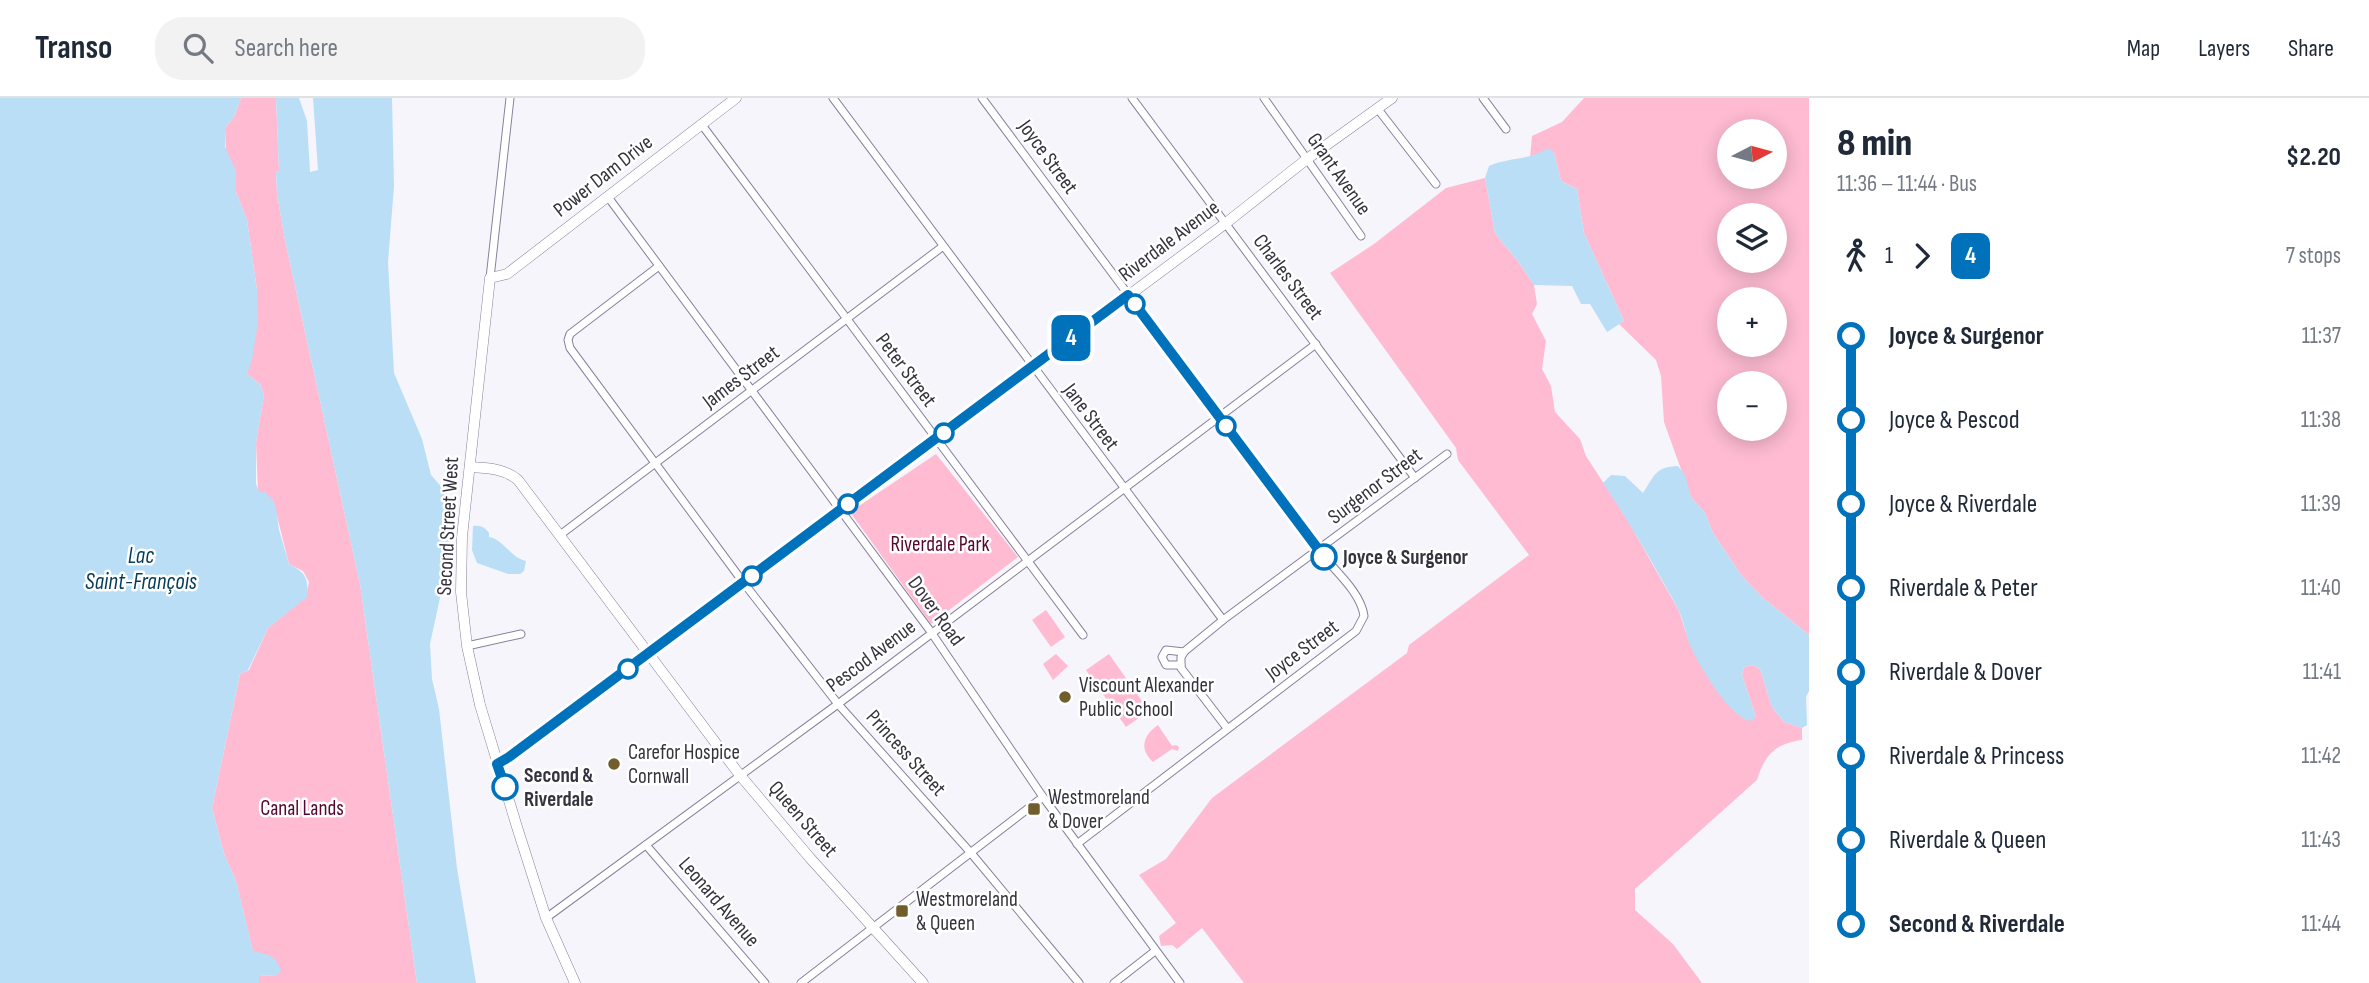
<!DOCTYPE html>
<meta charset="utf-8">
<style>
:root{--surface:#fff;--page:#f2f2f3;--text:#1f2937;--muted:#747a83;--line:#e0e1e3}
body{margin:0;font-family:"Sofia Sans Condensed",sans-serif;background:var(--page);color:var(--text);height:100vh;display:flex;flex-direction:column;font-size:26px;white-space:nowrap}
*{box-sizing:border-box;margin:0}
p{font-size:23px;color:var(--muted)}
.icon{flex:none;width:38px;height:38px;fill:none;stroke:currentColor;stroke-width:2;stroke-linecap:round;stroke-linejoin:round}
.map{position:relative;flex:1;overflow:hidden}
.panel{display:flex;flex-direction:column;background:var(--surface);width:560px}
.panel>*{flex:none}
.badge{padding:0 14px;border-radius:10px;font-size:24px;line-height:46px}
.needle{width:46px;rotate:84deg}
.buttons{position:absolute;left:1717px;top:21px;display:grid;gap:14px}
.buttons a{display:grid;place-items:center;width:70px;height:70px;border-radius:50%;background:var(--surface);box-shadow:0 4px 18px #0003;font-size:35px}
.map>.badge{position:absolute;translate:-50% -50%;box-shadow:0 0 0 4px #fff}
.legs{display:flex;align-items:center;gap:10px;height:77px;padding:0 28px;font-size:23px}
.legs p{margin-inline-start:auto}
.summary{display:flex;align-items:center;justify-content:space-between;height:119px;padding:0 28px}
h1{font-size:38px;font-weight:800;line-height:52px}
ul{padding:0 28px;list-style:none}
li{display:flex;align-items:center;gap:24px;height:84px;font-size:26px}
li i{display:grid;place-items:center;width:10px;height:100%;margin:0 9px;background:currentColor}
li i::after{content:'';width:18px;height:18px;margin:-9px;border:5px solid;border-radius:50%;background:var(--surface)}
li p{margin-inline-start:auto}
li:first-child i{background:linear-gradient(#0000 50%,currentColor 0)}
li:last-child i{background:linear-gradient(currentColor 50%,#0000 0)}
header{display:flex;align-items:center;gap:42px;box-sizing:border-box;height:98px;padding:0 35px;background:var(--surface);border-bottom:2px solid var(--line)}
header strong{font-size:33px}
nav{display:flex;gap:38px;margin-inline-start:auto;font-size:24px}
.search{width:490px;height:63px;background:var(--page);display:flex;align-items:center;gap:18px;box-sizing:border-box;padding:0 24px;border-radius:28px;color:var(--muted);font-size:26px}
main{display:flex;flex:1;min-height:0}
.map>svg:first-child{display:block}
</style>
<header>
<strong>Transo</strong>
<div class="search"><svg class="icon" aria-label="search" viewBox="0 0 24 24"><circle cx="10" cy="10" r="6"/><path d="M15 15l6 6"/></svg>Search here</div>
<nav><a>Map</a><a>Layers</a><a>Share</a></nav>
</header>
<main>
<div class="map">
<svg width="1809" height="885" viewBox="0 0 1809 885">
<rect width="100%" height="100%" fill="#f7f5fc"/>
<g fill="#febbd2" fill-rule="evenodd">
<path d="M241,0H276L279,73L276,74L277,96L285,142L360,486L417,885H259V878L277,877L253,854L236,783L224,756L212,710L240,576L249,572L268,530L306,499L309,484L303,473L289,466L273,402L258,394L256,344L264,297L260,286L247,276L253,252L257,192L247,122L236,94V73L226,55L225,30L234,19Z"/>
<path d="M1584,0H1809V537L1763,500L1741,477L1713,435L1705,415L1691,399L1664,324L1661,278L1656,262L1619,226L1624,223L1584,135L1577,91L1561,83L1554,55L1548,51L1530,60L1532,38L1562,24ZM1729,33H1774V79H1729ZM1729,117H1774V163H1729ZM1729,201H1774V247H1729ZM1729,285H1774V331H1729Z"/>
<path d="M1485,80L1495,135L1520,166L1534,187L1537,206L1532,216L1546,243L1542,271L1551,288L1555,314L1580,341L1586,358L1627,421L1679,513L1689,544L1756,619L1742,577L1744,569L1753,567L1760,571L1772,609L1784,624L1802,630V642C1775,646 1765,656 1757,682L1635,791V812L1673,846L1702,885H1244L1202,830L1177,851L1172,847L1161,848L1159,838L1176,825L1139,777L1166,761L1212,700L1407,555L1409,547L1529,457L1458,362L1456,350L1330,175L1374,146L1446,90Z"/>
<path d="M936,356L1018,459L931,526L850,414Z"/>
<path d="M1046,512L1065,539L1051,549L1032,522Z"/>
<path d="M1056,556L1068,568L1053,582L1043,566Z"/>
<path d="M1109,556L1149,613L1126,629L1086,572Z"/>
<path d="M1158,627L1172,648L1176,647L1179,649L1178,653L1172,651L1153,664C1139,651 1143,637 1158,627Z"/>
</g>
<g fill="#b9def6">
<path d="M0,0H241L234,19L225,30V49L236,73V94L247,122L257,192L258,225L252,262L247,276L260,286L264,297L256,344V386L259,394H265L273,402L276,411L279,432L289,466C305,474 309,480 307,499L268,530L248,572L240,576L212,710L224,756L236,783L253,853C269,857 275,856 281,873L277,877L259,878V885H0Z"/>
<path d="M276,0H299L307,23L310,74L318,72L313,0H392L394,88L388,164L394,275L422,341L431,377L452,401L451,449L430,546L432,581L439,611L457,770L476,885H417L360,486L285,142L277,96L276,74L279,73Z"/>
<path d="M1548,50L1554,55L1561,83L1577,91L1584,135L1624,223L1607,234L1590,206H1581L1572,188L1534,187L1520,166L1495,135L1485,80L1489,68C1509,59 1528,63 1548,50Z"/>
<path d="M1678,368L1685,377L1691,399L1705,415L1713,435L1741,477L1763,500L1809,537V593L1806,599L1807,627L1802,630L1784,624L1772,609L1760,571L1753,567L1744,569L1742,577L1756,619L1750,623C1728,618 1698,565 1689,545C1685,533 1683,520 1677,509C1654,467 1630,425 1603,385L1611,377L1625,378L1643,395C1655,377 1655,369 1678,368Z"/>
<path d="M473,428C480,427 485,429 489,435V439C503,441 511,460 526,463L524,473L520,476H508L477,465L472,452Z"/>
</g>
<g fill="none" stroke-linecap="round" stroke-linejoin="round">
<defs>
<g id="street">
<path d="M833,0L1223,522"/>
<path d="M982,0L1319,453C1333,471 1361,494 1364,518L1356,533L1077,746"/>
<path d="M1132,0L1415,380"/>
<path d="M1264,0L1361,138"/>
<path d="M1483,0L1506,31"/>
<path d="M1377,10L1436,86"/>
<path d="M702,27L1083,537"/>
<path d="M608,99L931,534L1043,699L1180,885"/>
<path d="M659,168L570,236L568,242L570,250L743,484L838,606L971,755L1079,885"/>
<path d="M490,180L510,0"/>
<path d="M560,437L942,149"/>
<path d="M467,548L521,536"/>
<path d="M1181,567H1166L1162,559L1166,552L1184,554"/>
<path d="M1227,630L1181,570V559L1185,553L1223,522L1447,356"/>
<path d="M646,747L765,885"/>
<path d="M546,820L838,606L1316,246"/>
<path d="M801,885L1043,699"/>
<path d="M1114,885L1155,853"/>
</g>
<g id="secondary">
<path d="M470,369C487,370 504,370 518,382L739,676L810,760L923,885"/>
<path d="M497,666L509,659L1226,125L1307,61L1392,0"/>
<path d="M575,885L546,820L517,729L480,607L467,548L461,494L462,439L490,180L507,176L736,0"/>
</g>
</defs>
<use href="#street" stroke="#88819e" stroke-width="9"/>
<use href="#secondary" stroke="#88819e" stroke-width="11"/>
<use href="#street" stroke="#fff" stroke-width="7"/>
<use href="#secondary" stroke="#fff" stroke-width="10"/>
</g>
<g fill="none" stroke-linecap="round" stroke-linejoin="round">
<defs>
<path id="line-1" d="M505,689L497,666L509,659L1128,197L1324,459"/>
</defs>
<use href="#line-1" stroke="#fff" stroke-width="16"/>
<use href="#line-1" stroke="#0072bc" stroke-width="10"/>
</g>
<g fill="#fff" stroke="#0072bc" stroke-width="3.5">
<circle cx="1135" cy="206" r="9"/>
<circle cx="1226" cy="328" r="9"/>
<circle cx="944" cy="335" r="9"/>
<circle cx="848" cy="406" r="9"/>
<circle cx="1324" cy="459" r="12"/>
<circle cx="752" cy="478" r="9"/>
<circle cx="628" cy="571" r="9"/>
<circle cx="505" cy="689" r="12"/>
</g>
<g fill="#715e2c" stroke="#fff" stroke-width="2.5">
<circle cx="1065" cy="599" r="7"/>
<circle cx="614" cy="666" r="7"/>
<rect x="1027" y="704" width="14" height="14" rx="3.5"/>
<rect x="895" y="806" width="14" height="14" rx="3.5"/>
</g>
<g text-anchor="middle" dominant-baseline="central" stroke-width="5" stroke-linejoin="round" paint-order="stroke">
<g font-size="21" fill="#36333f" stroke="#fff">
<text transform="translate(1048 59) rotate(54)">Joyce Street</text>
<text transform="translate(1339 76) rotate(55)">Grant Avenue</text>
<text transform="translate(603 78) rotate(-38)">Power Dam Drive</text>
<text transform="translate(1169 143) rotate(-37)">Riverdale Avenue</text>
<text transform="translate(1288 179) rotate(53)">Charles Street</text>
<text transform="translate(906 272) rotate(53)">Peter Street</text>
<text transform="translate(741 279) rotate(-37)">James Street</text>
<text transform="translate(1091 319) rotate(53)">Jane Street</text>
<text transform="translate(1375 388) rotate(-37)">Surgenor Street</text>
<text transform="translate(448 428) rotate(-87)">Second Street West</text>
<text transform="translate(936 513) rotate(54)">Dover Road</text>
<text transform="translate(1302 552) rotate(-37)">Joyce Street</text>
<text transform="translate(871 558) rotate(-37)">Pescod Avenue</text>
<text transform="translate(906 655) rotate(48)">Princess Street</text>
<text transform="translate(803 721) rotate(49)">Queen Street</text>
<text transform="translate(719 804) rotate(49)">Leonard Avenue</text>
</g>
<g font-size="21" fill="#56062f" stroke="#fff">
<text x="940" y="446">Riverdale Park</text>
<text x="302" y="710">Canal Lands</text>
</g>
<g font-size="21" font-weight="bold" fill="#36333f" stroke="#fff" text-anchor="start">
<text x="1343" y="459">Joyce &amp; Surgenor</text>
<text x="524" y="677">Second &amp;<tspan x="524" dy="24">Riverdale</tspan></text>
</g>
<g font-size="21" fill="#36333f" stroke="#fff" text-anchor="start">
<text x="1079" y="587">Viscount Alexander<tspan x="1079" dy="24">Public School</tspan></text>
<text x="628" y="654">Carefor Hospice<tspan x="628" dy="24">Cornwall</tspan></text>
<text x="1048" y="699">Westmoreland<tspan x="1048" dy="24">&amp; Dover</tspan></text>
<text x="916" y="801">Westmoreland<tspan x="916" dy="24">&amp; Queen</tspan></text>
</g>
<g font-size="23" font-style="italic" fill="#053c56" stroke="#fff">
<text x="141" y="458">Lac<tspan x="141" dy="26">Saint-François</tspan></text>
</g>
</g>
</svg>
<div class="buttons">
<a><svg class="needle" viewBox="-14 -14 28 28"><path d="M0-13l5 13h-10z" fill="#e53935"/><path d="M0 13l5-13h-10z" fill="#747a83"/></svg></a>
<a><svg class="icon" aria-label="layers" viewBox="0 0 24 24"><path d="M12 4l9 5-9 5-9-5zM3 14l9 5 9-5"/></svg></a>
<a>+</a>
<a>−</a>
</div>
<b class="badge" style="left:1071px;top:240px;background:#0072bc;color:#fff">4</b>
</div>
<section class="panel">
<div class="summary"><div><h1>8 min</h1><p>11:36 – 11:44 · Bus</p></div><b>$2.20</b></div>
<div class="legs"><svg class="icon" aria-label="walk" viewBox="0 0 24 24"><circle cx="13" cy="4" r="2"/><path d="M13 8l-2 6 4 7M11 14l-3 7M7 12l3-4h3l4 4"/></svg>1<svg class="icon" aria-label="forward" viewBox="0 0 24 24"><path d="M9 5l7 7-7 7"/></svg><b class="badge" style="background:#0072bc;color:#fff">4</b><p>7 stops</p></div>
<ul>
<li><i style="color:#0072bc"></i><b>Joyce &amp; Surgenor</b><p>11:37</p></li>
<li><i style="color:#0072bc"></i><span>Joyce &amp; Pescod</span><p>11:38</p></li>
<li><i style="color:#0072bc"></i><span>Joyce &amp; Riverdale</span><p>11:39</p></li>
<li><i style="color:#0072bc"></i><span>Riverdale &amp; Peter</span><p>11:40</p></li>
<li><i style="color:#0072bc"></i><span>Riverdale &amp; Dover</span><p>11:41</p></li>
<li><i style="color:#0072bc"></i><span>Riverdale &amp; Princess</span><p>11:42</p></li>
<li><i style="color:#0072bc"></i><span>Riverdale &amp; Queen</span><p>11:43</p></li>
<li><i style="color:#0072bc"></i><b>Second &amp; Riverdale</b><p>11:44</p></li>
</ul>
</section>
</main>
